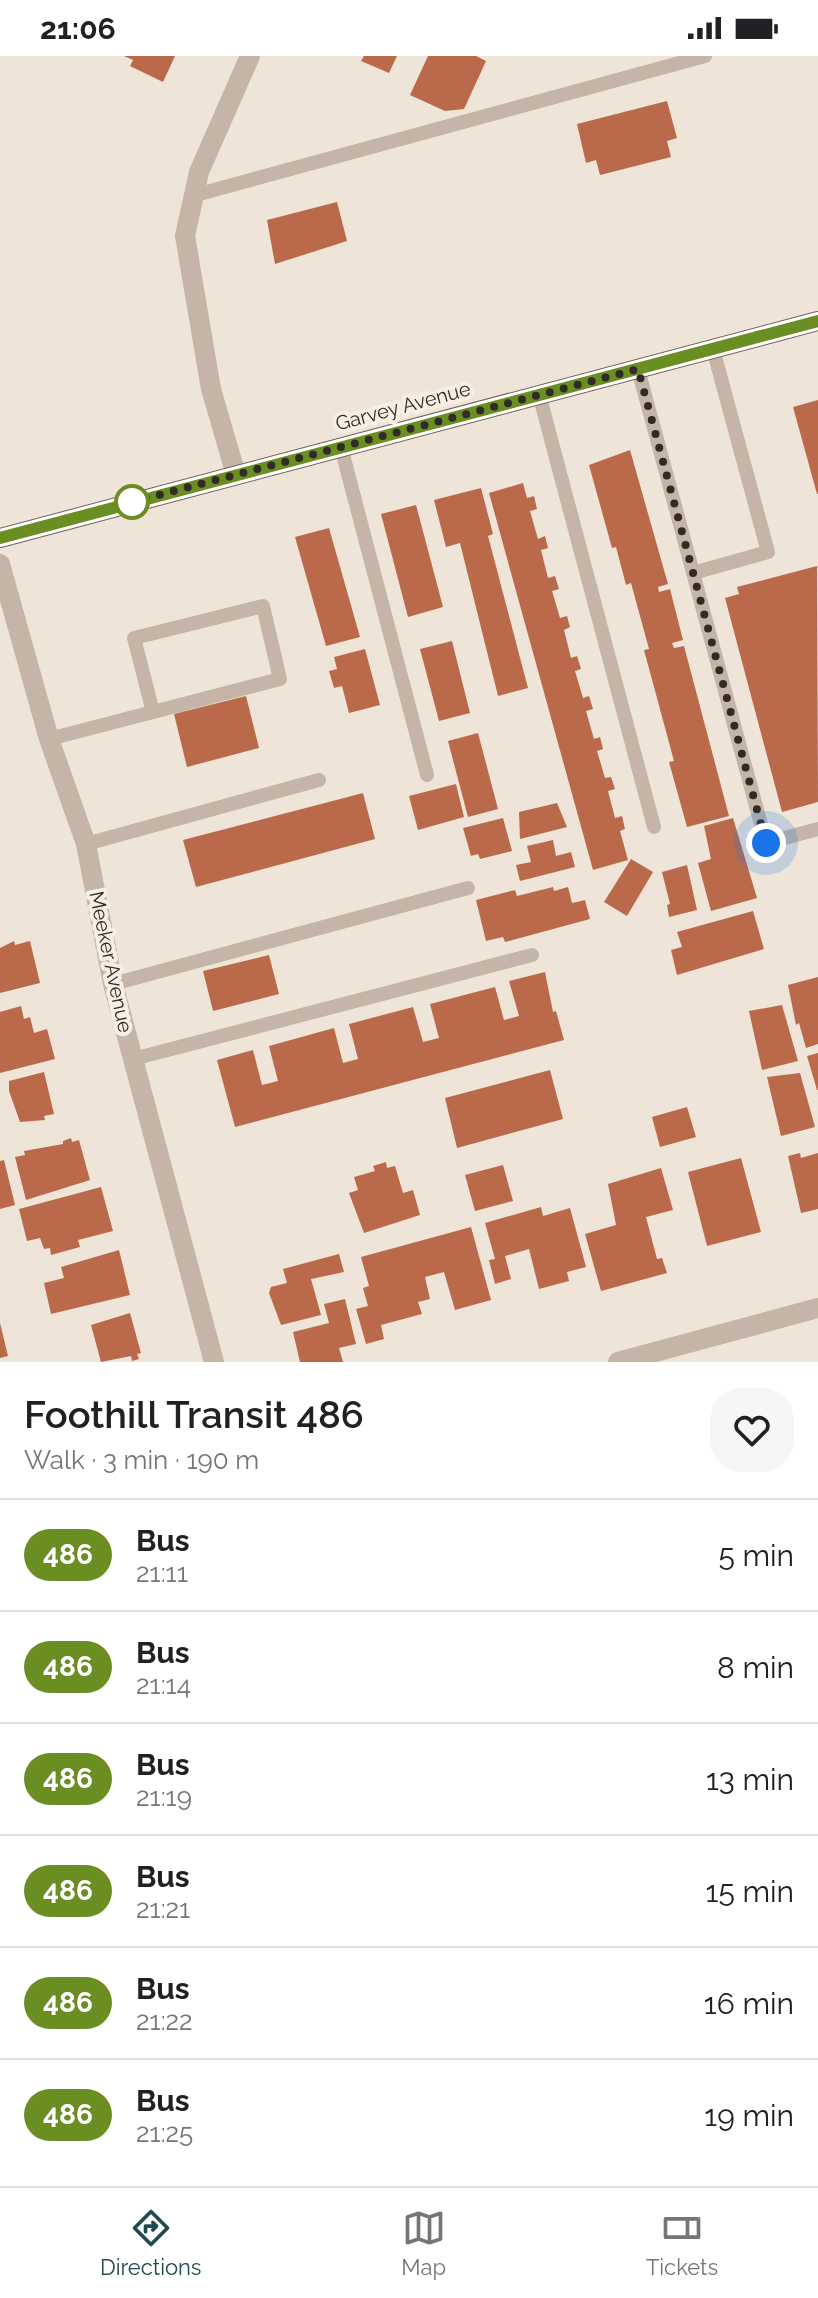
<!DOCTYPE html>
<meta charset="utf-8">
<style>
:root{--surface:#fff;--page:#f6f6f6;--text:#202124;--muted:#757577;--line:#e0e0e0;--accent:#204a4f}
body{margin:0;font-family:Raleway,sans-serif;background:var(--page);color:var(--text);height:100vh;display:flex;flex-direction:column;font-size:30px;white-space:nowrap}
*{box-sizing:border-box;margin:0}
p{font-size:26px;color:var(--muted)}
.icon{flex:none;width:44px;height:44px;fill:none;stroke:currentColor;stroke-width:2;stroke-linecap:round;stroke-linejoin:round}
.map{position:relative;height:1306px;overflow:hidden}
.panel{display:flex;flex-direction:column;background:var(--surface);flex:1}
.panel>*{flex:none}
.badge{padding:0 16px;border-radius:26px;font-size:28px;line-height:52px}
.you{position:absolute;width:40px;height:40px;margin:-20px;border:6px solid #fff;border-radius:50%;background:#1a73e8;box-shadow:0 0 0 12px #1a73e833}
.map>.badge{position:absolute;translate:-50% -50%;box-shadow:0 0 0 4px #fff}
.round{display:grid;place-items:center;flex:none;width:84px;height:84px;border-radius:32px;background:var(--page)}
.overview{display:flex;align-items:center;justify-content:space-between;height:136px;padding:0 24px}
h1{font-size:38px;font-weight:600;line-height:60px}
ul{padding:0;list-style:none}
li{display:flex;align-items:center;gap:24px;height:112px;padding:0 24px;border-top:2px solid var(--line)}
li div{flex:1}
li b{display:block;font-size:30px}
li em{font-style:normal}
li .badge{min-width:88px;font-weight:700;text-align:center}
.status{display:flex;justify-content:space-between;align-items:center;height:56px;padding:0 40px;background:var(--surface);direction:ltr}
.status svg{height:22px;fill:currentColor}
.tab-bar{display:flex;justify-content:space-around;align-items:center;height:112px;border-top:2px solid var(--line);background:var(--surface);font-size:22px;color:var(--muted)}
.tab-bar a{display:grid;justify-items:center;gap:4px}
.tab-bar .selected{color:var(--accent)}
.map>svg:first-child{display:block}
</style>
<div class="status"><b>21:06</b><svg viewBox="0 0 49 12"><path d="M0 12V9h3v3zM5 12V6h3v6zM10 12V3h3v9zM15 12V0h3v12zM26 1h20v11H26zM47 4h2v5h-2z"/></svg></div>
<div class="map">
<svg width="818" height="1306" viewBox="0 0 818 1306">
<rect width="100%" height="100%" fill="#eee5d8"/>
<g fill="#ba6a4a">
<path d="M124,0H175L163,26L130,10L133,4Z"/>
<path d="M364,0H397L389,17L361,5Z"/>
<path d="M428,0H476L486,5L464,53L445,55L410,39Z"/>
<path d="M667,45L677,82L667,85L671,101L600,119L596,104L586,107L577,68Z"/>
<path d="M337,146L347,185L275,208L267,164Z"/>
<path d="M818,344V438H817L793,351Z"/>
<path d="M630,394L668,528L658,531L659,536L670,533L683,584L672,587L674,592L684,590L729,760L687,771L669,706L674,705L644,594L649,593L631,527L626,529L616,491L612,492L589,409Z"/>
<path d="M523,427L527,442L534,440L537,453L530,455L538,483L545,480L548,492L541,494L548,522L555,520L559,533L552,535L560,562L567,560L570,571L564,574L571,602L577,600L581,613L575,615L583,642L589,640L593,653L586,655L594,683L600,681L603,693L597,695L605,722L611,721L615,733L608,735L615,762L622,760L625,773L620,775L628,804L593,814L489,437Z"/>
<path d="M481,432L493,478L488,480L528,632L498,640L460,487L446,491L434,444Z"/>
<path d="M416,449L443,551L408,561L381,458Z"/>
<path d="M329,472L360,581L326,590L295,481Z"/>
<path d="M817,510L818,746L782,756L725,542L739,538L737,531Z"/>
<path d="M452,585L470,657L439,665L420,593Z"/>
<path d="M365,593L380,649L349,657L342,630L334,632L329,615L337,613L334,601Z"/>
<path d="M246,640L259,692L187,711L174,658Z"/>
<path d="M478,677L498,753L468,761L448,685Z"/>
<path d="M456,728L464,761L418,774L409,740Z"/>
<path d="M363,737L375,783L196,831L183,784Z"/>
<path d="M557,747L567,771L520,783L519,756Z"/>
<path d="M503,762L512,795L480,803L478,798L471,800L463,772Z"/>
<path d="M733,762L757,842L711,855L698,807L711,803L704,770Z"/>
<path d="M553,784L556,800L571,796L575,811L520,825L516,809L531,806L527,790Z"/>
<path d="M631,803L653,816L627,860L604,846Z"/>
<path d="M687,809L697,854L669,861L667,849L670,848L662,816Z"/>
<path d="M553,831L554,835L568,831L572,847L585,844L590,863L505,886L503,881L486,885L476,844L515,834L517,840Z"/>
<path d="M753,855L764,893L677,919L671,894L682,891L677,876Z"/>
<path d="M14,885L15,889L30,885L40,927L0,937V892Z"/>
<path d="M269,899L279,938L213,955L203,915Z"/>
<path d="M545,916L553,956L556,955L564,984L235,1071L217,1004L253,994L262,1029L278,1025L269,990L334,972L343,1007L358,1003L349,968L413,951L423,986L439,982L430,948L495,931L504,964L519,960L509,925Z"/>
<path d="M818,921V988L806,992L799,967L796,969L788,929Z"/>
<path d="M782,949L798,1005L762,1014L749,955Z"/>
<path d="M21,950L24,963L30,961L34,977L47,973L55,1003L0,1017V956Z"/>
<path d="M818,997V1034H817L807,1000Z"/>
<path d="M550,1014L563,1063L457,1092L445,1042Z"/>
<path d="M44,1016L54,1058L44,1060L45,1064L20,1066L9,1035V1025Z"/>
<path d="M800,1017L815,1071L781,1080L767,1021Z"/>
<path d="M687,1051L696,1081L660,1091L652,1061Z"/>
<path d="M71,1082L72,1086L79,1084L90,1124L26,1144L15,1101L25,1099L24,1095L63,1088V1085Z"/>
<path d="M800,1097L801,1102L818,1097V1153L801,1157L788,1100Z"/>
<path d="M741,1102L761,1176L707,1190L688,1116Z"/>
<path d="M4,1104L15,1149L0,1153V1105Z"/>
<path d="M386,1106L387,1112L395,1110L403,1137L413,1134L420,1159L364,1177L349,1137L358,1134L354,1121L375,1115L373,1110Z"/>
<path d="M503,1109L513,1145L475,1155L465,1119Z"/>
<path d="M661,1112L673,1154L646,1161L657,1203L662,1202L667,1217L601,1235L585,1178L616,1169L608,1128Z"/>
<path d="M101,1131L113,1175L78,1184L80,1191L51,1199L50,1192L44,1193L40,1182L27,1185L19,1153Z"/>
<path d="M541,1151L543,1160L570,1152L586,1211L567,1216L569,1225L539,1233L529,1193L505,1200L511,1223L495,1228L489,1204L495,1203L485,1167Z"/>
<path d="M471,1171L491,1244L455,1254L444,1216L425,1221L430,1243L418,1246L422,1258L381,1269L384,1283L366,1288L356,1253L368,1250L363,1232L369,1230L361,1201Z"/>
<path d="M119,1194L130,1239L51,1258L44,1227L64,1222L61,1211Z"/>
<path d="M339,1198L344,1216L311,1223L321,1259L281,1269L269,1237L271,1231L287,1227L283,1213Z"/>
<path d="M345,1243L356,1288L339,1292L343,1306H300L293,1276L329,1267L324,1248Z"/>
<path d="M130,1257L141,1297L137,1298L139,1303L132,1305L131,1300L101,1306L91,1269Z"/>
<path d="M0,1267L8,1300L0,1302Z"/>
</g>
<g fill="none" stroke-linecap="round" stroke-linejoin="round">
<g stroke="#c5b5a6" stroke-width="14">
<path d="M192,140L705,0"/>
<path d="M638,313L766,787L818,773"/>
<path d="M539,338L654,771"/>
<path d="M341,391L427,719"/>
<path d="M693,517L768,496L713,293"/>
<path d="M49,683L280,623L263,550L134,582L153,656"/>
<path d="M86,788L319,724"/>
<path d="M113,928L468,832"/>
<path d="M133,1003L532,899"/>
</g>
<path stroke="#c5b5a6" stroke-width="20" d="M236,419L211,333L185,180L199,116L250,0"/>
<g stroke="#c5b5a6" stroke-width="20">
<path d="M0,508L49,683L86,788L113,928L214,1306"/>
<path d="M618,1306L818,1252"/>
</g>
<path stroke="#726258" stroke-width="20" d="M0,482L818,265"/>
</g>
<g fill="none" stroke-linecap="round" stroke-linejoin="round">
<defs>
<path id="line" d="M0,482L818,265"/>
</defs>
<use href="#line" stroke="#fff" stroke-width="18"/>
<use href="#line" stroke="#6b8e23" stroke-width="12"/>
<path stroke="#322a26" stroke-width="8" stroke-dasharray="0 14.4" d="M132,446L638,313L766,787"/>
</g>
<circle fill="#fff" stroke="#6b8e23" stroke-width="4" cx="132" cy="446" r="16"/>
<g text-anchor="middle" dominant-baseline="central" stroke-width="8" stroke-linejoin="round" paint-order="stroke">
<g font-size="20" fill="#322a26" stroke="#f7efe4">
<text transform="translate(403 350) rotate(-15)">Garvey Avenue</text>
<text transform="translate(111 906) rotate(78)">Meeker Avenue</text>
</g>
</g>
</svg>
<div class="you" style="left:766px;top:787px"></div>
</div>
<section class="panel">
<div class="overview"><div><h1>Foothill Transit 486</h1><p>Walk · 3 min · 190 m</p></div><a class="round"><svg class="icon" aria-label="heart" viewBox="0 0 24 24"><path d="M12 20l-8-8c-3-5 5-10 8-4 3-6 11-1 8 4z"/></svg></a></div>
<ul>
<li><span class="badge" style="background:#6b8e23;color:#fff">486</span><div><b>Bus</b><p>21:11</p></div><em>5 min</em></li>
<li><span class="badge" style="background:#6b8e23;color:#fff">486</span><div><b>Bus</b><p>21:14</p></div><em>8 min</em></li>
<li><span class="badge" style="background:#6b8e23;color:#fff">486</span><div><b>Bus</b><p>21:19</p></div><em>13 min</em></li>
<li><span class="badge" style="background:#6b8e23;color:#fff">486</span><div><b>Bus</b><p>21:21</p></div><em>15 min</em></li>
<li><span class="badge" style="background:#6b8e23;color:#fff">486</span><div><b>Bus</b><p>21:22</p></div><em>16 min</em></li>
<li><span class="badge" style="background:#6b8e23;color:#fff">486</span><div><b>Bus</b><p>21:25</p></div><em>19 min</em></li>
</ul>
</section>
<nav class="tab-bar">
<a class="selected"><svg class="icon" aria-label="directions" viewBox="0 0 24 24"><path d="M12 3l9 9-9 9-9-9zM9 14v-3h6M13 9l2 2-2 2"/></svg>Directions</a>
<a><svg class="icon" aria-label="map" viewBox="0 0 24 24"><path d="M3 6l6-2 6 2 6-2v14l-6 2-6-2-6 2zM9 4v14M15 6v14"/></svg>Map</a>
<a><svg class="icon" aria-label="tickets" viewBox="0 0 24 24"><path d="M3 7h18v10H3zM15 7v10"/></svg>Tickets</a>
</nav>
